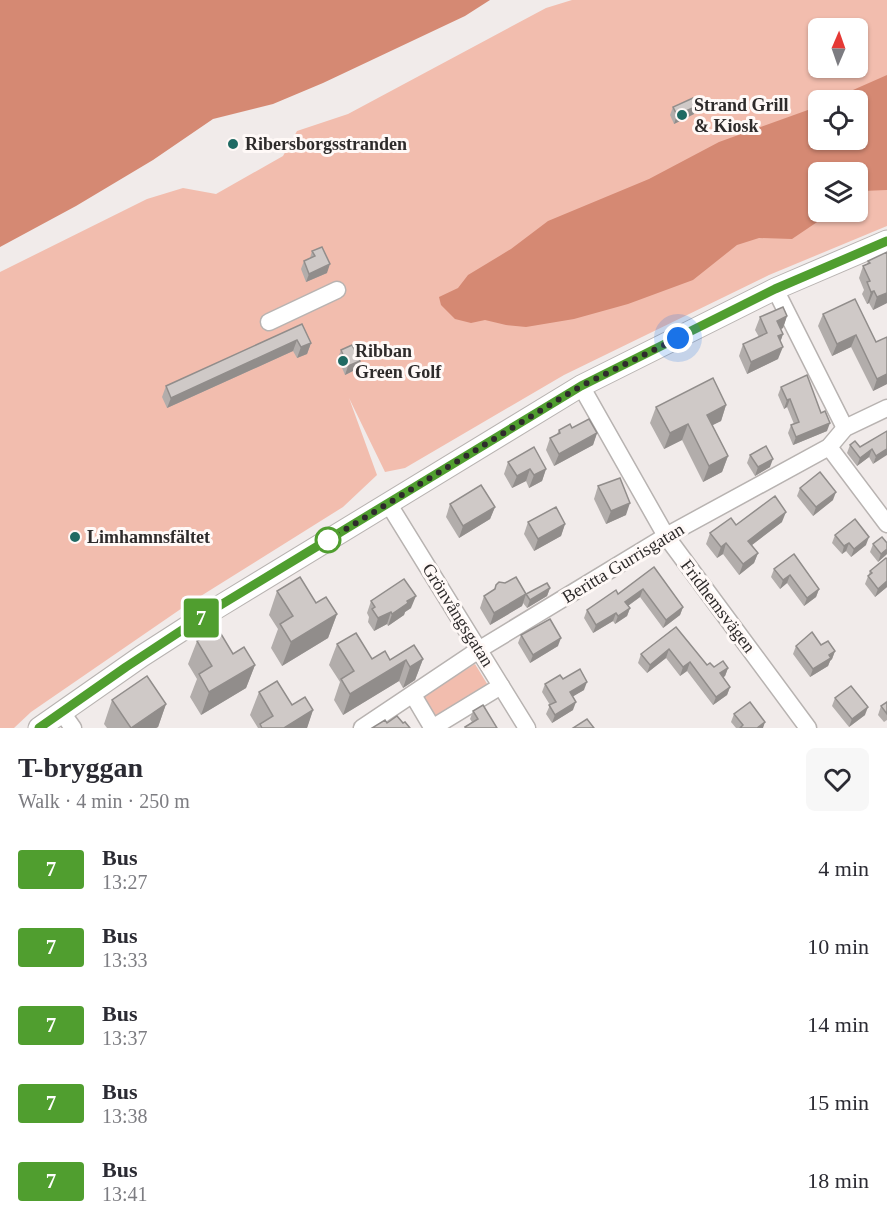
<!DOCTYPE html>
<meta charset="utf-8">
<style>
:root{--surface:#fff;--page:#f7f7f7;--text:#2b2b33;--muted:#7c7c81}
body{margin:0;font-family:"Times New Roman",serif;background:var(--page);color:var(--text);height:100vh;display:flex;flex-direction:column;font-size:22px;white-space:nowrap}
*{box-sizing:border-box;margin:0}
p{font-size:20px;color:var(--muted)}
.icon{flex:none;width:33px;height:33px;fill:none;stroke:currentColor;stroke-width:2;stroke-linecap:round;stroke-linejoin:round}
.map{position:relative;height:728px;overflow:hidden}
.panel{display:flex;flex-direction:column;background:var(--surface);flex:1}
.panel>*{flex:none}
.badge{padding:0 12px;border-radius:4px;font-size:21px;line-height:39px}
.needle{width:39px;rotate:2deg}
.buttons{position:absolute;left:808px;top:18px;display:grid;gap:12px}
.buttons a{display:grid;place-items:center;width:60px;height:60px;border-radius:9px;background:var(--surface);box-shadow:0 2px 4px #0004;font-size:30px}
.you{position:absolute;width:30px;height:30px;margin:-15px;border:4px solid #fff;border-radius:50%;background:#1a73e8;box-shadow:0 0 0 9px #1a73e833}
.map>.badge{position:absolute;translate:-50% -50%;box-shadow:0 0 0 3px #fff}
.round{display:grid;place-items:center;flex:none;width:63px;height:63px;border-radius:9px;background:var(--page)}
.overview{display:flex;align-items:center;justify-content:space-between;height:102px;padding:0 18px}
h1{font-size:28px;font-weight:700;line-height:45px}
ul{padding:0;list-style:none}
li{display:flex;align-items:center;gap:18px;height:78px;padding:0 18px}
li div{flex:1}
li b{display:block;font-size:22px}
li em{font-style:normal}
li .badge{min-width:66px;font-weight:700;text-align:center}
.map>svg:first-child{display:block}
</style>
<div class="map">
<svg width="887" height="728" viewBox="0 0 887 728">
<rect width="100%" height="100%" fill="#f1ebea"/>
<g fill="#f2bdae" fill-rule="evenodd">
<path d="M572,0H887V226L769,275L564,375L405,468L385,472L349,398L377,475L343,507L188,604L31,712L14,728H0V272L147,199L183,188L216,194L283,156L297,131L348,114L546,8ZM819,28H858V68H819ZM819,100H858V140H819ZM819,172H858V212H819Z"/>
<path d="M475,664L489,687L436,720L422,697Z"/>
</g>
<g fill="#d58973">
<path d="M0,0H490L465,16L323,83L273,104L213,119L153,160L76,206L0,247Z"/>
<path d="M887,75V190L862,191L858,194V172H819V212H832L792,239L759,238L737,245L693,280L628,304L574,319L526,327L506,325L485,320L471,323L455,319L441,305L439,297L458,288L468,275L511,249L548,221L649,179L719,142L819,106V140H858V100H829L841,93L853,90Z"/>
</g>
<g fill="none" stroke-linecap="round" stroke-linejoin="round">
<defs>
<g id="minor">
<path d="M775,289L845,428"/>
<path d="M269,322L337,290"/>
<path d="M581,386L666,536L808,728"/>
<path d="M829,447L887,524"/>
<path d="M388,503L527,728"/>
<path d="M413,695L432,727"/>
<path d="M61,711L73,728"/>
<path d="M362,728L480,649L666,536L829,447L845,428L887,408"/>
<path d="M432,728L501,686"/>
</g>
<path id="major" d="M39,728L142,656L215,609L581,386L775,289L887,241"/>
</defs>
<use href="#minor" stroke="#b8b3b1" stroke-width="19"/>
<use href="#major" stroke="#b8b3b1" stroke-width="23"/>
<use href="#minor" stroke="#fff" stroke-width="16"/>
<use href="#major" stroke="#fff" stroke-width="21"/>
</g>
<g fill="#b2adab">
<path d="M673,107L694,114L674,124L670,115Z"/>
<path d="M312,251L327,273L306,282L301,269L304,261L310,258Z"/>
<path d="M868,261L887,303L873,310L869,303L867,304L862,294L864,290L859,278L863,266L867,264Z"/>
<path d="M823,314L876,342L887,337V384L873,391L851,347L832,356L818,326Z"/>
<path d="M787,316L783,328L781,329L783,334L780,342L778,359L747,374L739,356L743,344L759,337L755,330L760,317Z"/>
<path d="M302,324L311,343L307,354L297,358L293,351L167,408L162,397L166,386Z"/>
<path d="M341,350L360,361L357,369L345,375L338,358Z"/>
<path d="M781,387L827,431L793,445L788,433L791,425L794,424L787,407L784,409L778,395Z"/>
<path d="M726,405L721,421L712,425L728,456L722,472L703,482L682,440L664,449L650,423L656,407Z"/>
<path d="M559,430L597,433L593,445L554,466L546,450L550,438L557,434Z"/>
<path d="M887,431L873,464L869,457L857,466L847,453L850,445L860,447Z"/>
<path d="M750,455L770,467L755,476L747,463Z"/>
<path d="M508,462L546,469L542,481L529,488L526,481L512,488L504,474Z"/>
<path d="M598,486L626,515L606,524L594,499Z"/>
<path d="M800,488L833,500L813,516L797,496Z"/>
<path d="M450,504L495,507L490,519L459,538L446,517Z"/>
<path d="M528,522L565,524L561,536L534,551L524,534Z"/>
<path d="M782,522L752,545L758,553L754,563L739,575L723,554L717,558L706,544L710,533L736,525Z"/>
<path d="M835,535L866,545L851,557L846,551L842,554L832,543Z"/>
<path d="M873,544L887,554L878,562L870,552Z"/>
<path d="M794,554L819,589L816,597L804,606L787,583L780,589L771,577L774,569Z"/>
<path d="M654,567L683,607L680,615L663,628L640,597L628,606L630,608L627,616L615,624L613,621L593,633L584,618L587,610L618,594Z"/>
<path d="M870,571L887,587L875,597L865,584Z"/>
<path d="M496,585L526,594L550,588L547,596L527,608L523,603L522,606L490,625L480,608L484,596L494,590Z"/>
<path d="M277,591L316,603L337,614L328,638L282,666L271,648L278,629L269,615Z"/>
<path d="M371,601L411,608L405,612L404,615L388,626L387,624L374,631L368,622L369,617L367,613Z"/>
<path d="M676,627L707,665L714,667L728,668L725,676L723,677L730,687L727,695L713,705L687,671L680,676L666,658L647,673L638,663L641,654Z"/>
<path d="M521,635L558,646L530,663L518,643Z"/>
<path d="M197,641L233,654L255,665L246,688L201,715L190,697L197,679L188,664Z"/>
<path d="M337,644L372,659H423L415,680L403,688L399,681L343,715L334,700L340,682L329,665Z"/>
<path d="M821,645L835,651L832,659L830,661L828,666L810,677L793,654L796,646Z"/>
<path d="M563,679L584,690L573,696V710L552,723L546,714L550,705L542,692L545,684Z"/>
<path d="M259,692L292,705L313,710L307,728H258L250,715Z"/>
<path d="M835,698L865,715L849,727L832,706Z"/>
<path d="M112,700L166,704L158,727L156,728H107L104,724Z"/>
<path d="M887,702V720L884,722L878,715L881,706Z"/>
<path d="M473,711L497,728H464L465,727L472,722L470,719Z"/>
<path d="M734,714L763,728H736L731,722Z"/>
</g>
<g fill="#918d8b">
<path d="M697,106L694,114L674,124L677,115Z"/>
<path d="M330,264L327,273L306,282L309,274Z"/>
<path d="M874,291L869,303L867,304L871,292Z"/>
<path d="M887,293V303L873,310L877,297Z"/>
<path d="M787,316L783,328L772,333L777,321Z"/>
<path d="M783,334L779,346L778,336Z"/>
<path d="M856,335L851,347L832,356L837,344Z"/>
<path d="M297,340L293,351L167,408L171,398Z"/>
<path d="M311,343L307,354L297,358L301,347Z"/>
<path d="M783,347L778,359L747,374L751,362Z"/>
<path d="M360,361L357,369L345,375L348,366Z"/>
<path d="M887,374V384L873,391L877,379Z"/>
<path d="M790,399L787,407L784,409L787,400Z"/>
<path d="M726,405L721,421L701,431L707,415Z"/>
<path d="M830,423L827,431L793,445L796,437Z"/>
<path d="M688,424L682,440L664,449L670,433Z"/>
<path d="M597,433L593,445L554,466L559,454Z"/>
<path d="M872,449L869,457L857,466L860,458Z"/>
<path d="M887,449V455L873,464L876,456Z"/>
<path d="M728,456L722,472L703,482L709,466Z"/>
<path d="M773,459L770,467L755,476L758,467Z"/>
<path d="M530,469L526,481L512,488L517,476Z"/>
<path d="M546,469L542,481L529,488L534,475Z"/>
<path d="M836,492L833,500L813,516L816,507Z"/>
<path d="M630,503L626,515L606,524L611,511Z"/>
<path d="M495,507L490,519L459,538L463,526Z"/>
<path d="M786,512L782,522L744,551L748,541Z"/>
<path d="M565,524L561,536L534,551L538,539Z"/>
<path d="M869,537L866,545L851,557L854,549Z"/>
<path d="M726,543L723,554L717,558L721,547Z"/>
<path d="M849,543L846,551L842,554L844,546Z"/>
<path d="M887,549V554L878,562L881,554Z"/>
<path d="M758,553L754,563L739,575L743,564Z"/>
<path d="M790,575L787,583L780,589L783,580Z"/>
<path d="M887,581V587L875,597L878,589Z"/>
<path d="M550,588L547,596L527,608L530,600Z"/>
<path d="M643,589L640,597L622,610L625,602Z"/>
<path d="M819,589L816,597L804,606L807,598Z"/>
<path d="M526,594L522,606L490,625L494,613Z"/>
<path d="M416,596L411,608L405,612L404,615L388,626L392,614L407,601Z"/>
<path d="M683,607L680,615L663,628L666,620Z"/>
<path d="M630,608L627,616L615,624L618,616Z"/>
<path d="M391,612L387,624L374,631L378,618Z"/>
<path d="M616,613L613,621L593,633L596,625Z"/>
<path d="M337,614L328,638L282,666L291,642Z"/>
<path d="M561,638L558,646L530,663L533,655Z"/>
<path d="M669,649L666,658L647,673L650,665Z"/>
<path d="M835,651L832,659L830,661L828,666L810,677L813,669Z"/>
<path d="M423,659L415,680L403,688L410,667Z"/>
<path d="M406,660L399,681L343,715L350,694Z"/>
<path d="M690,662L687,671L680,676L683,667Z"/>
<path d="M255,665L246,688L201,715L209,692Z"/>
<path d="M728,668L725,676L717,682L720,673Z"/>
<path d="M587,682L584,690L567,700L570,692Z"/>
<path d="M730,687L727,695L713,705L716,697Z"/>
<path d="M576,702L573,710L552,723L555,715Z"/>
<path d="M166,704L158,727L156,728H131Z"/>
<path d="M868,707L865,715L849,727L852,719Z"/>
<path d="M313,710L307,728H284Z"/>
<path d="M765,722L763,728H757Z"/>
</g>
<g fill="#cfc9c7" stroke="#918d8b" stroke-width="1.5">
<path d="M693,98L697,106L677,115L673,107Z"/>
<path d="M322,247L330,264L309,274L304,261L315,256L312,251Z"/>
<path d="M887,252V293L877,297L874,291L871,292L867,282L870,281L863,266L870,263L868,261Z"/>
<path d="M855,299L876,342L887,337V374L877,379L856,335L837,344L823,314Z"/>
<path d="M783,307L787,316L777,321L783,334L778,336L783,347L751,362L743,344L767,333L760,317Z"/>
<path d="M302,324L311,343L301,347L297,340L171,398L166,386Z"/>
<path d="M352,345L360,361L348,366L341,350Z"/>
<path d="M807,375L821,413L825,411L830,423L796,437L791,425L799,422L790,399L787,400L781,387Z"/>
<path d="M713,378L726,405L707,415L728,456L709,466L688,424L670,433L656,407Z"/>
<path d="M589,419L597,433L559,454L550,438L560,433L559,430L570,424L572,428Z"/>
<path d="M887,431V449L876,456L872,449L860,458L850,445L855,441L860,447Z"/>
<path d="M766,446L773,459L758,467L750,455Z"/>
<path d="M534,447L546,469L534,475L530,469L517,476L508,462Z"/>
<path d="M820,472L836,492L816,507L800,488Z"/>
<path d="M620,478L630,503L611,511L598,486Z"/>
<path d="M481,485L495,507L463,526L450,504Z"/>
<path d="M775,496L786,512L748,541L758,553L743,564L726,543L721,547L710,533L731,518L736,525Z"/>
<path d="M556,507L565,524L538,539L528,522Z"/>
<path d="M855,519L869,537L854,549L849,543L844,546L835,535Z"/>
<path d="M882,537L887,543V549L881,554L873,544Z"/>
<path d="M794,554L819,589L807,598L790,575L783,580L774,569Z"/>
<path d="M886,558L887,559V581L878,589L868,576L872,573L870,571Z"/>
<path d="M654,567L683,607L666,620L643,589L625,602L630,608L618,616L616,613L596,625L587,610L616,590L618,594Z"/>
<path d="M300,577L316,603L326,597L337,614L291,642L280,624L293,616L277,591Z"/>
<path d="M516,577L526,594L494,613L484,596L495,589L496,585L499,582L505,583Z"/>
<path d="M404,579L416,596L407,601L408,603L392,614L391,612L378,618L372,609L375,607L371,601Z"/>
<path d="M547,583L550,588L530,600L526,594Z"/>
<path d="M550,619L561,638L533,655L521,635Z"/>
<path d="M676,627L707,665L710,663L714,667L723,661L728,668L720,673L730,687L716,697L690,662L683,667L669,649L650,665L641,654Z"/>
<path d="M218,629L233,654L244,647L255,665L209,692L199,674L212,666L197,641Z"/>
<path d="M812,632L821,645L828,641L835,651L829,655L831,658L813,669L796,646Z"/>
<path d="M356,633L372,659L385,651L390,660L414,645L423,659L410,667L406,660L350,694L341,679L354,671L337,644Z"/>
<path d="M580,669L587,682L570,692L576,702L555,715L549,705L556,702L545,684L560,675L563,679Z"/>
<path d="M147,676L166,704L131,728L112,700Z"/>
<path d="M277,681L292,705L305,697L313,710L284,728H262L260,724L273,716L259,692Z"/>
<path d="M851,686L868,707L852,719L835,698Z"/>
<path d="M750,702L765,722L757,728H740L743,725L734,714Z"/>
<path d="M887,702V714L881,706Z"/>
<path d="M483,705L497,728H466L465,727L478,719L473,711Z"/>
<path d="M397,716L403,723L405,722L410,728H372L385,720L387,723Z"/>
<path d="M587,719L594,728H573Z"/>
</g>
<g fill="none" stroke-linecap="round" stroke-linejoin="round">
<defs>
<path id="line" d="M39,728L126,667L214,609L581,386L775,289L887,241"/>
</defs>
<use href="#line" stroke="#fff" stroke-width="14"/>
<use href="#line" stroke="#509e2f" stroke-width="9"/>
<path stroke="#2e2b2b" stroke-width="6" stroke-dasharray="0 10.8" d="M328,540L581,386L678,338"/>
</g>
<g fill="#1f6a63" stroke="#fff9f7" stroke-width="2">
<circle cx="682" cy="115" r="6"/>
<circle cx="233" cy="144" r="6"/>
<circle cx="343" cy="361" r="6"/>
<circle cx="75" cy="537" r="6"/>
</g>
<circle fill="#fff" stroke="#509e2f" stroke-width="3" cx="328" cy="540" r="12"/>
<g text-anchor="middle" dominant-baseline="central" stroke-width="6" stroke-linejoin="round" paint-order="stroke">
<g font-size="18" font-weight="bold" fill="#2e2b2b" stroke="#fff9f7" text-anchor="start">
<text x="694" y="105">Strand Grill<tspan x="694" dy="21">&amp; Kiosk</tspan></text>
<text x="245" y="144">Ribersborgsstranden</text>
<text x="355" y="351">Ribban<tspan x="355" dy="21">Green Golf</tspan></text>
<text x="87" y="537">Limhamnsfältet</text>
</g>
<g font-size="18" fill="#2e2b2b" stroke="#fff9f7">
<text transform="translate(623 563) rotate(-31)">Beritta Gurrisgatan</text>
<text transform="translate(718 606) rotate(53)">Fridhemsvägen</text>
<text transform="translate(458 615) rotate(58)">Grönvångsgatan</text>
</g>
</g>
</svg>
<div class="buttons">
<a><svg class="needle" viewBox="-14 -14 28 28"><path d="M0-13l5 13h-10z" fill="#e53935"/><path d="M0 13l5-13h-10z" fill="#7c7c81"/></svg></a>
<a><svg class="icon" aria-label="locate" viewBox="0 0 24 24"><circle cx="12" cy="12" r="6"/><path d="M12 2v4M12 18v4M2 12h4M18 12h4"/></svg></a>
<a><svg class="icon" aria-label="layers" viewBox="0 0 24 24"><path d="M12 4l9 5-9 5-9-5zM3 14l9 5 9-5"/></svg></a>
</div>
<div class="you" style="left:678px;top:338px"></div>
<b class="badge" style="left:201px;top:618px;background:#509e2f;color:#fff">7</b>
</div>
<section class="panel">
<div class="overview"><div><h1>T-bryggan</h1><p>Walk · 4 min · 250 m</p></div><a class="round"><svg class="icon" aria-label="heart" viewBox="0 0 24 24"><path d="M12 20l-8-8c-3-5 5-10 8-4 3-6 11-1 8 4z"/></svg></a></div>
<ul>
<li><span class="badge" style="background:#509e2f;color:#fff">7</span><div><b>Bus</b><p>13:27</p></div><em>4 min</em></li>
<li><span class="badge" style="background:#509e2f;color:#fff">7</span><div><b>Bus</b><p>13:33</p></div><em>10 min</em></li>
<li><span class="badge" style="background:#509e2f;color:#fff">7</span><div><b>Bus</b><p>13:37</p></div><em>14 min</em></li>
<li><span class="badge" style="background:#509e2f;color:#fff">7</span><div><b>Bus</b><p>13:38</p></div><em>15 min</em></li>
<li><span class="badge" style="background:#509e2f;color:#fff">7</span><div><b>Bus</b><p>13:41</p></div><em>18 min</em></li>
</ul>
</section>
